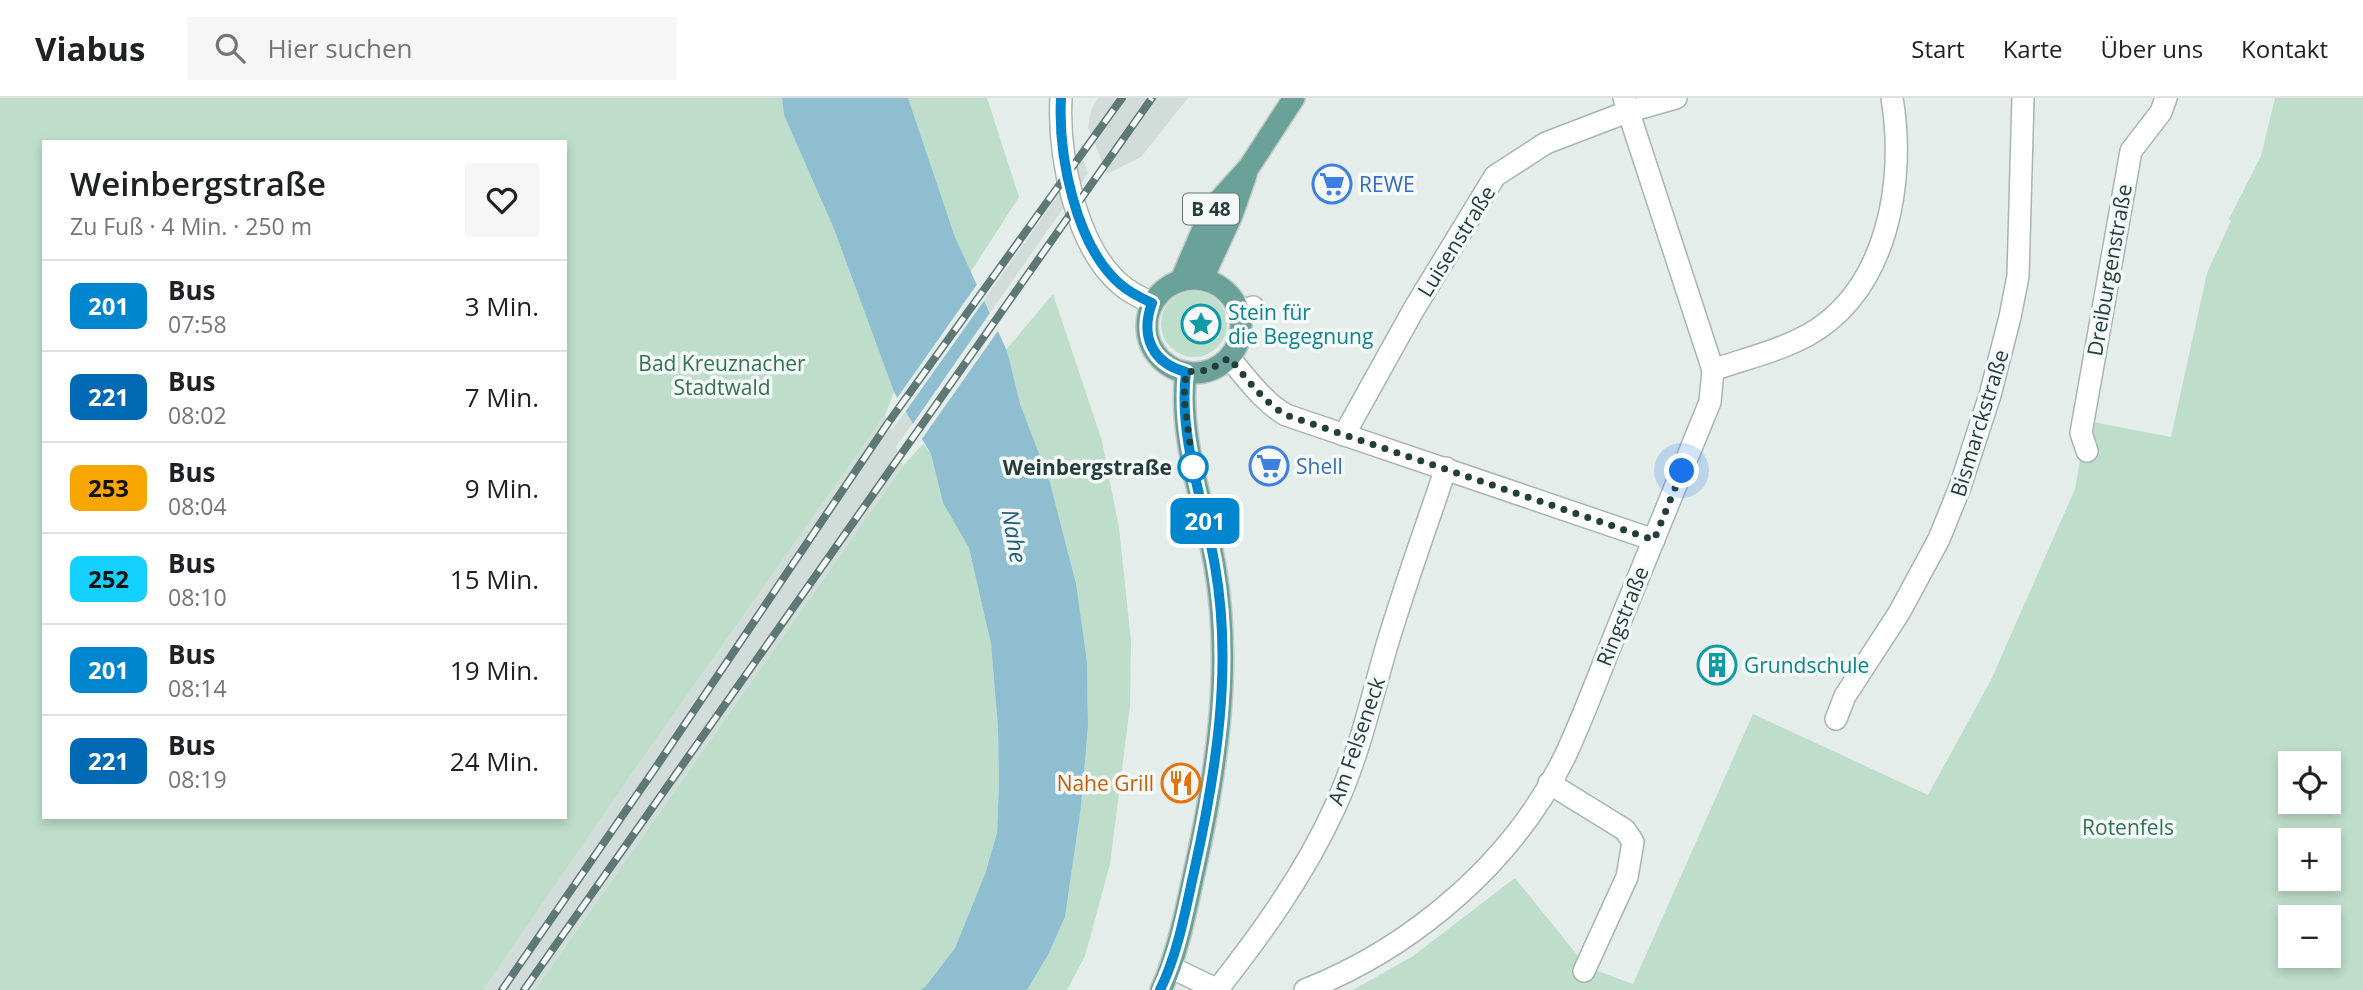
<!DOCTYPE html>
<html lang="de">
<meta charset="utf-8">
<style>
:root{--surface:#fff;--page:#f6f6f6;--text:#202124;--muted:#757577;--line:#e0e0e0}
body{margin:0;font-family:"Open Sans",sans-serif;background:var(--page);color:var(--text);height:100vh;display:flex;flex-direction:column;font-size:26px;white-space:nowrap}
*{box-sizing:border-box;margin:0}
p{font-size:23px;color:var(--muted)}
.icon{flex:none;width:38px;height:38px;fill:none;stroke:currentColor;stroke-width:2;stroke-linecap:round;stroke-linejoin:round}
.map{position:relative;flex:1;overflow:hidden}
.sheet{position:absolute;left:42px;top:42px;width:525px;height:679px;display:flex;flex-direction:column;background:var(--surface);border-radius:0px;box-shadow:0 4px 10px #0003}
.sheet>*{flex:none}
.badge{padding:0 14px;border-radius:10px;font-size:24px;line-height:46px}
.fabs{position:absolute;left:2278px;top:653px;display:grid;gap:14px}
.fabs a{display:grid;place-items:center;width:63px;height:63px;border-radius:0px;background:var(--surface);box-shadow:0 4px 10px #0003;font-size:35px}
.you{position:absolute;width:35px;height:35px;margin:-18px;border:5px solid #fff;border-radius:50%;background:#1a73e8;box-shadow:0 0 0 10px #1a73e833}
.map>.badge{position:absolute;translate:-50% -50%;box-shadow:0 0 0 4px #fff}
.round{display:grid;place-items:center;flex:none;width:74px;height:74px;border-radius:0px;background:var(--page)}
.head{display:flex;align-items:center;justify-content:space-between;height:119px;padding:0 28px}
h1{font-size:33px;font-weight:600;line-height:52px}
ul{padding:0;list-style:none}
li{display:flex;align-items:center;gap:21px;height:91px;padding:0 28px;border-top:2px solid var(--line)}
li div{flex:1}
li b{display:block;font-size:26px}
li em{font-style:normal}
li .badge{min-width:77px;font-weight:700;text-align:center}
header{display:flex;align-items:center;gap:42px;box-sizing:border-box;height:98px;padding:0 35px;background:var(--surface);border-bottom:2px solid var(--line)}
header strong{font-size:33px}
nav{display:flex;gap:38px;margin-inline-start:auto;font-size:24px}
.search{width:490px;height:63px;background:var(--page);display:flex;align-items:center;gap:18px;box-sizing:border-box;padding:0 24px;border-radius:0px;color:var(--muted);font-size:26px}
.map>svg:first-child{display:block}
</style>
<header>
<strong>Viabus</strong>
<div class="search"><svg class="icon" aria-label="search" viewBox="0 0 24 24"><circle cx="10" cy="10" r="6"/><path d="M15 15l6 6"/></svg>Hier suchen</div>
<nav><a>Start</a><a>Karte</a><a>Über uns</a><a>Kontakt</a></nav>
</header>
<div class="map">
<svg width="2363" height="892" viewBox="0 0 2363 892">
<rect width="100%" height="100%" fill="#e4edea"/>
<g fill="#d2ddd9">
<path d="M1098,0H1188L1141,59L1107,76L1088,29L1091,12Z"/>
<path d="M1083,62L1088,75L896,349L903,368L535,892H483L635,671L885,317L892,332Z"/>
</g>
<g fill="#beddca" fill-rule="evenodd">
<path d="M0,0H782L784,17L834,131L894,294L885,317L635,671L483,892H0ZM44,44H565V719H44Z"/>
<path d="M908,0H987L1019,99L970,175L955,139Z"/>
<path d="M2275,0H2363V892H1353L1413,858L1515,780L1587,869L1633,886L1753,616L1928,697L1991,582L2075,391L2087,323L2171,339L2207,175L2231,123L2229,121L2261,58ZM2291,665H2329V704H2291ZM2291,742H2329V780H2291ZM2291,819H2329V858H2291Z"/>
<circle cx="1194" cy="226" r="33"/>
<path d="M1053,196L1102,343L1119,430L1131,543L1130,608L1110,766L1085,858L1067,892H1027L1048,857L1065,819L1081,709L1088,630L1087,565L1006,252Z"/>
<path d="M923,346L931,356L943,405L969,450L991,546L998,629L999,685L997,735L985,776L955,850L925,889L920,892H535L903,368Z"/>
</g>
<path fill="#8ebed0" d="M782,0H908L955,139L1007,253L1020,306L1050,385L1076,486L1087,565L1088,629L1081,709L1065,819L1048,857L1027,892H920L925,889L955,850L985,776L997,735L999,685L998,629L991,546L969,450L943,405L931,356L894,294L834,131L784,17Z"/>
<g fill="#e4edea">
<path d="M978,185L986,200L903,317L895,303Z"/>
<path d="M992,212L1000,230L919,345L910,330Z"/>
</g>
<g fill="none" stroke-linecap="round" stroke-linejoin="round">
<defs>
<g id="minor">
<path d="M1061,0C1058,56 1075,147 1120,186C1129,194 1141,200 1152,205"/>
<path d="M1239,213L1253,209"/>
<path d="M1229,260C1246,279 1263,304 1286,317L1654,442"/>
<path d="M1713,272C1744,261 1779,253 1808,237C1888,192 1906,83 1892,0"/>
<path d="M1344,337L1414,211L1495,78L1546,45L1627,14L1676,0"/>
<path d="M2087,353L2081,335L2131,53L2161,14L2166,0"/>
<path d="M1836,621L1845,598L1899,515L1939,441L1960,389L1990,297L2010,219L2018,178L2023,0"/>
<path d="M1549,685L1625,732L1633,744L1627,779L1584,873"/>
<path d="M1170,869L1218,892"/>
<path d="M1217,892C1262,835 1305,775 1335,709C1359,657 1371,602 1387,547C1405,487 1426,429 1446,370"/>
<path d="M1305,892C1414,849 1515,763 1566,656C1586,613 1602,568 1620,524C1650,451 1680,377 1710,304L1713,272L1624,0"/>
</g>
<g id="major">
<circle cx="1194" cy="228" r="47"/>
<path d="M1181,182L1212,110L1249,69L1294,0"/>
<path d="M1205,182L1208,169L1232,117L1246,77"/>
<path d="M1161,892C1177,857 1185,817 1193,780C1216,678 1233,572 1215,468C1204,404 1178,340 1186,274"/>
</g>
</defs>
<use href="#minor" stroke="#a7b5b2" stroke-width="24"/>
<use href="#major" stroke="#c2c9c8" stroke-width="24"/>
<use href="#minor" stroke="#fff" stroke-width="21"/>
<use href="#major" stroke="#6aa199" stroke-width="21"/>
<defs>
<g id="rail">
<path d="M502,892L654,672L888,325L1122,0"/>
<path d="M524,892L1152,0"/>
</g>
</defs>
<use href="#rail" stroke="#5e7975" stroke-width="8"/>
<use href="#rail" stroke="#f4f9f7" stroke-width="5" stroke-dasharray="16" stroke-linecap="butt"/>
</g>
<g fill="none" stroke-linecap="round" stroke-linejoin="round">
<defs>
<path id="line" d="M1061,0C1058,56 1075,147 1120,186C1129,194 1141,200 1152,205C1140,238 1152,265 1186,274C1178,340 1204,404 1215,468C1233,570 1216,675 1194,774C1185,814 1178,855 1160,892"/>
</defs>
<use href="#line" stroke="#fff" stroke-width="16"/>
<use href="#line" stroke="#0086ce" stroke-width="10"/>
<path stroke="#243e3a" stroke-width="7" stroke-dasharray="0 12.6" d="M1193,369L1184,301L1186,274L1209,272L1229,260C1246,279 1263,304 1286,317L1654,442L1682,373"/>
</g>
<defs>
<symbol id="supermarket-ring" viewBox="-11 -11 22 22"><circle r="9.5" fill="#f4f9f7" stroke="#3f7fe0" stroke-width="1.5"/><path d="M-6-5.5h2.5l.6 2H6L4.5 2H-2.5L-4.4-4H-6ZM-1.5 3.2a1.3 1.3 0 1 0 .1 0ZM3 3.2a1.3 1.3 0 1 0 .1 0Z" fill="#3f7fe0"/></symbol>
<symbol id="sight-ring" viewBox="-11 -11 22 22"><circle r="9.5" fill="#f4f9f7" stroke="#0f9aa8" stroke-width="1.5"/><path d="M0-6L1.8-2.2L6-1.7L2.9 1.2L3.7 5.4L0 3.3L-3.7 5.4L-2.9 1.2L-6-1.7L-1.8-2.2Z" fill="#0f9aa8"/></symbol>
<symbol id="building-ring" viewBox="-11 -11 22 22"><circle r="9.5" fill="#f4f9f7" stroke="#0f9aa8" stroke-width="1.5"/><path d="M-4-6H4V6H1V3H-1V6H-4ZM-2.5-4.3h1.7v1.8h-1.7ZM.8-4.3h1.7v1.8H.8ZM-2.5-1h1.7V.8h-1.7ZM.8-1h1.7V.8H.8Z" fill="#0f9aa8"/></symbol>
<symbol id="restaurant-ring" viewBox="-11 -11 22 22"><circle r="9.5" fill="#f4f9f7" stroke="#e8710a" stroke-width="1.5"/><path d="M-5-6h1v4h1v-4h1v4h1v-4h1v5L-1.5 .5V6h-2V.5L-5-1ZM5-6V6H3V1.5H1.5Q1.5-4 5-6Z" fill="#e8710a"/></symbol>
</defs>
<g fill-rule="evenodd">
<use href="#supermarket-ring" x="1310" y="64" width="44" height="44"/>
<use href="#sight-ring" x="1179" y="204" width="44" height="44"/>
<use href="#supermarket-ring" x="1247" y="346" width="44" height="44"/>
<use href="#building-ring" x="1695" y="545" width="44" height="44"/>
<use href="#restaurant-ring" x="1159" y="663" width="44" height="44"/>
</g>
<circle fill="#fff" stroke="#0086ce" stroke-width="3.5" cx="1193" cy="369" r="14"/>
<g text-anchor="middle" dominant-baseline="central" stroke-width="7" stroke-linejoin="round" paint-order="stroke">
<rect fill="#f4f9f7" stroke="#627673" stroke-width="2" x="1183" y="95.5" width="56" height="31" rx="5"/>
<g font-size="19" font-weight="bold" fill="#243e3a">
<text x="1211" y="111">B 48</text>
</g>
<g font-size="21" fill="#366cbe" stroke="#f4f9f7" text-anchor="start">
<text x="1359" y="86">REWE</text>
<text x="1296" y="368">Shell</text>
</g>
<g font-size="21" fill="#243e3a" stroke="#f4f9f7">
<text transform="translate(1456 143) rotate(-58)">Luisenstraße</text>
<text transform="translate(2109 172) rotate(-80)">Dreiburgenstraße</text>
<text transform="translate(1979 325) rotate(-73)">Bismarckstraße</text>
<text transform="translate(1622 518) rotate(-68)">Ringstraße</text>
<text transform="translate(1356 643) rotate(-71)">Am Felseneck</text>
</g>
<g font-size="21" fill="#0d838f" stroke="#f4f9f7" text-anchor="start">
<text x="1228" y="214">Stein für<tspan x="1228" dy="24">die Begegnung</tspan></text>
<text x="1744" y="567">Grundschule</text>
</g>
<g font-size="21" fill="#2f7451" stroke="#f4f9f7">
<text x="722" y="265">Bad Kreuznacher<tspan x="722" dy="24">Stadtwald</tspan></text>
<text x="2128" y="729">Rotenfels</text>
</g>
<g font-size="21" font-weight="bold" fill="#243e3a" stroke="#f4f9f7" text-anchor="end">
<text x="1172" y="369">Weinbergstraße</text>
</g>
<g font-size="21" fill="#c56008" stroke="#f4f9f7" text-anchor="end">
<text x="1154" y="685">Nahe Grill</text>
</g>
<g font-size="23" font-style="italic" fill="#1f6078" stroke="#f4f9f7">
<text transform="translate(1015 438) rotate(80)">Nahe</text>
</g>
</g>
</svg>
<div class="fabs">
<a><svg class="icon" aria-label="locate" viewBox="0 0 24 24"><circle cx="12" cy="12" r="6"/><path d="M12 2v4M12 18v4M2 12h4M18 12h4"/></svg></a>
<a>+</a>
<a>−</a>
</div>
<div class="you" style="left:1682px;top:373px"></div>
<b class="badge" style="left:1205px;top:423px;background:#0086ce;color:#fff">201</b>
<section class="sheet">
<div class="head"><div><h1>Weinbergstraße</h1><p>Zu Fuß · 4 Min. · 250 m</p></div><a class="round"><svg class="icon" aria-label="heart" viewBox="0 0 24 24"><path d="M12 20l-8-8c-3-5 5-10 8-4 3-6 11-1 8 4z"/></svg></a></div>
<ul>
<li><span class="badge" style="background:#0086ce;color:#fff">201</span><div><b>Bus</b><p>07:58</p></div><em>3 Min.</em></li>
<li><span class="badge" style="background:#0069b4;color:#fff">221</span><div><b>Bus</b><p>08:02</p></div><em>7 Min.</em></li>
<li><span class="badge" style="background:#f7a600;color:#111">253</span><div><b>Bus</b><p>08:04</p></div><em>9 Min.</em></li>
<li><span class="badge" style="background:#14d0ff;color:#111">252</span><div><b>Bus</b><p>08:10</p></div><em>15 Min.</em></li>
<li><span class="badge" style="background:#0086ce;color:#fff">201</span><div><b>Bus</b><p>08:14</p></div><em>19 Min.</em></li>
<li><span class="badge" style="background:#0069b4;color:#fff">221</span><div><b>Bus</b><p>08:19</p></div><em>24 Min.</em></li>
</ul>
</section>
</div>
